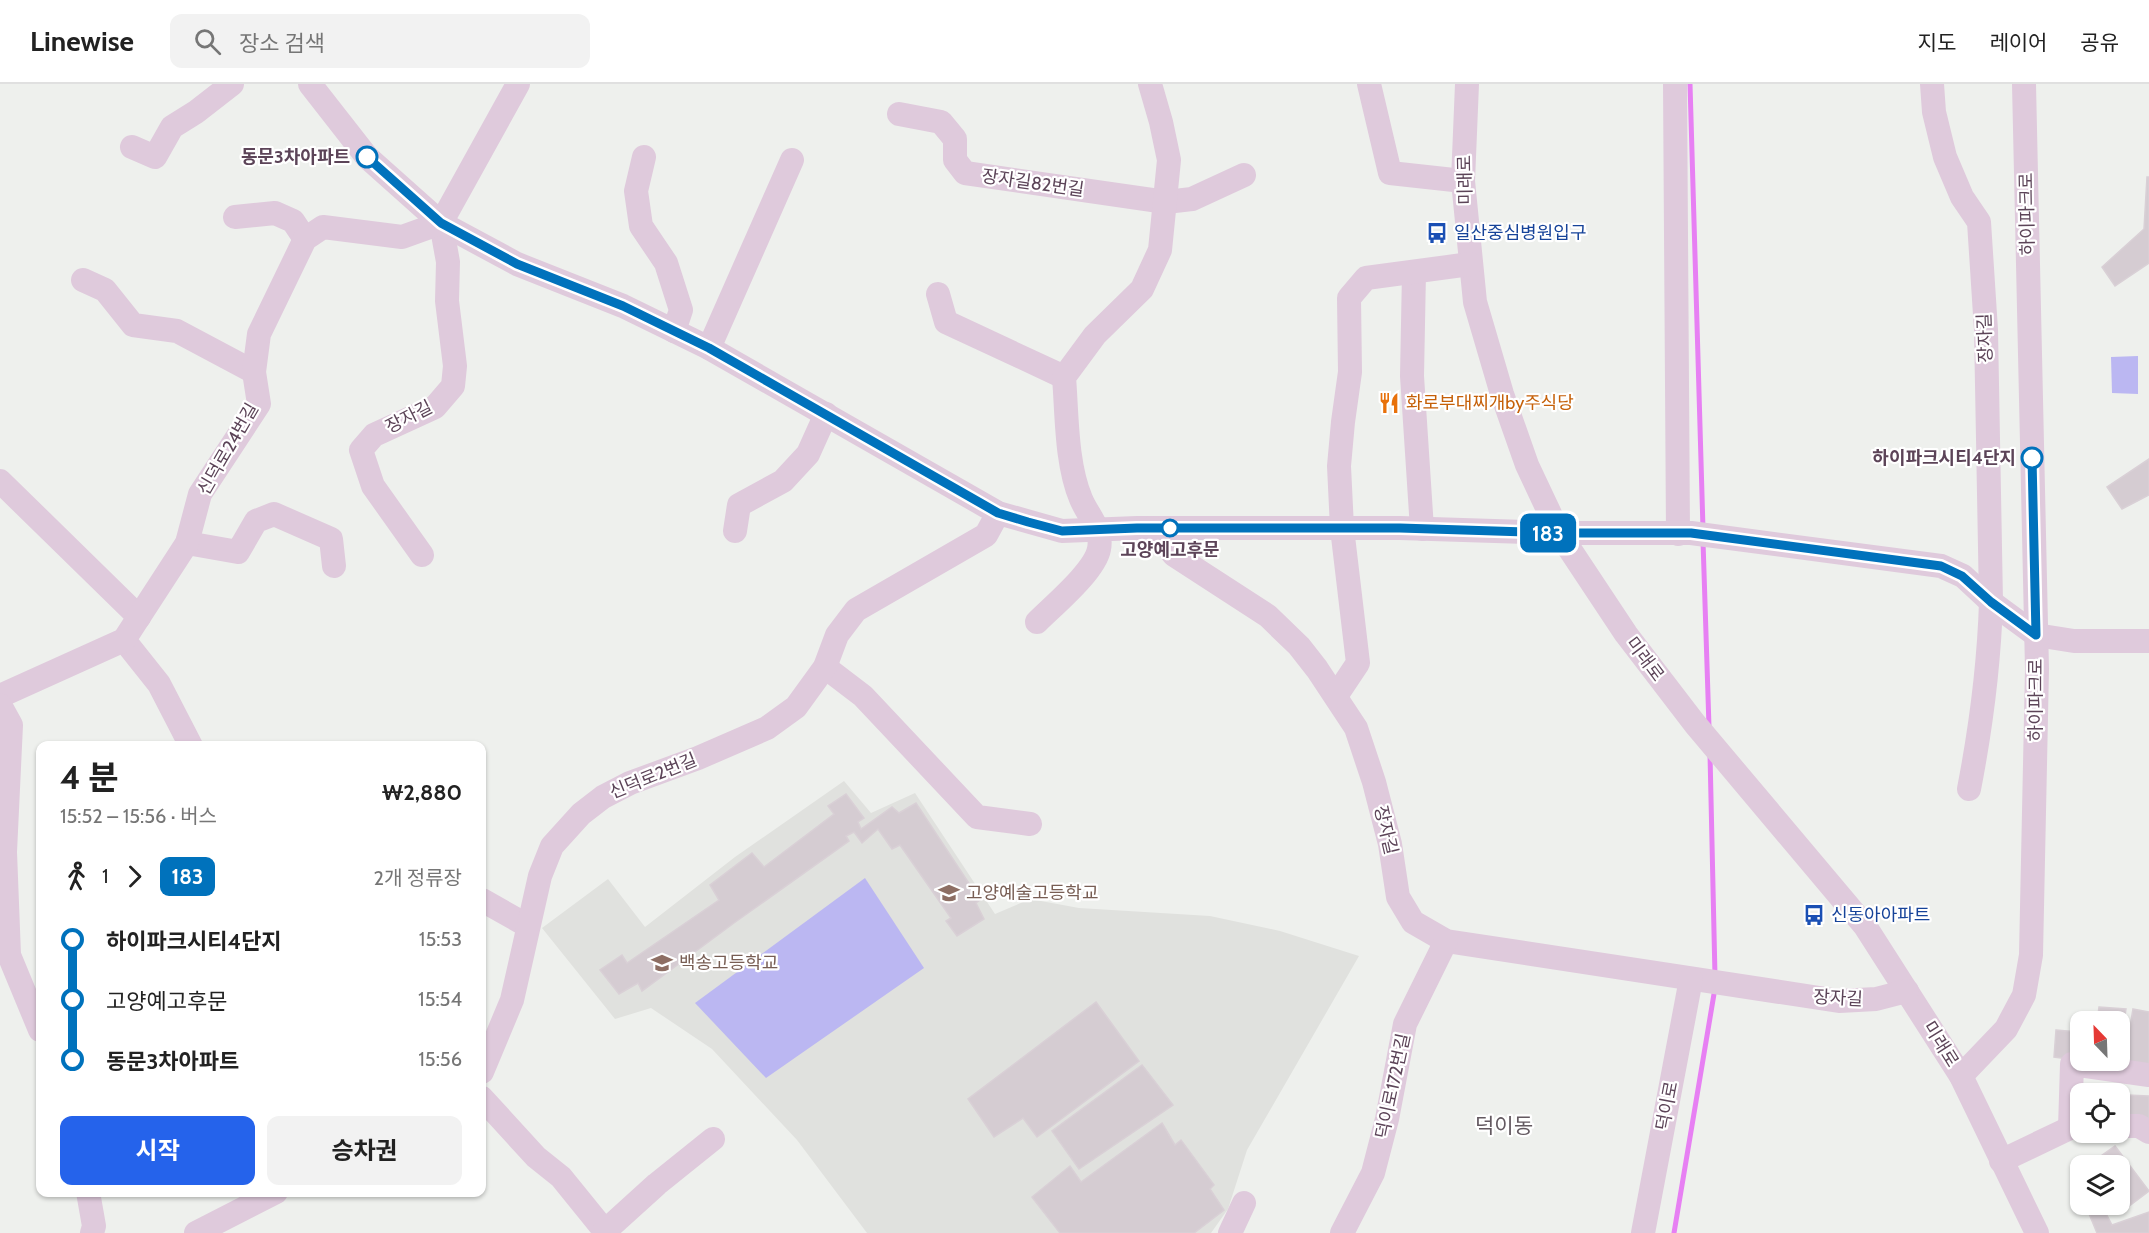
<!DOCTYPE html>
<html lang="ko">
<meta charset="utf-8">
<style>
:root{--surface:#fff;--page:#f2f2f2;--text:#222;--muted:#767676;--line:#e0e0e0;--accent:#2563eb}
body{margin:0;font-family:Cabin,"Noto Sans KR",sans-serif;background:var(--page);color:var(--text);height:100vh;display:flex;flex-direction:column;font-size:22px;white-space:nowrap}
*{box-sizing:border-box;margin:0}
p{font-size:20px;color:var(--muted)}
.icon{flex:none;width:33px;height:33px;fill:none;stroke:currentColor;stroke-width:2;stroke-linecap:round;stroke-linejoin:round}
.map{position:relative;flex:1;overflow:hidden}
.drawer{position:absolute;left:36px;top:657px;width:450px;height:456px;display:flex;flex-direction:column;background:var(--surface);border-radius:12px;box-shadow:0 2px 4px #0004}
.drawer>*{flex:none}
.badge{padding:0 12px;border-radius:9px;font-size:21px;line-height:39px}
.needle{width:39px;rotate:337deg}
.buttons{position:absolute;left:2070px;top:927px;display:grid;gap:12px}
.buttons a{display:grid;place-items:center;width:60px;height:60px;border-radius:12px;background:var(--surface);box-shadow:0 2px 4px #0004;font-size:30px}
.map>.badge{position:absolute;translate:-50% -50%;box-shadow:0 0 0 3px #fff}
.legs{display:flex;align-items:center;gap:9px;height:66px;padding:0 24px;font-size:20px}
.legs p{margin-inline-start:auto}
.head{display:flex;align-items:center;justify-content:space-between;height:102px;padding:0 24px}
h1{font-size:33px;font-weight:700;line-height:45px}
.cta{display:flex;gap:12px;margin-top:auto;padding:12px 24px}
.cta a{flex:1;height:69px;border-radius:12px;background:var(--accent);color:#fff;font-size:24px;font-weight:700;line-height:69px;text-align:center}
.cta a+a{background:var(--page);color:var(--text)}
ul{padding:0 24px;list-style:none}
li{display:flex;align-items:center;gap:21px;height:60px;font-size:22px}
li i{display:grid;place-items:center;width:9px;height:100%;margin:0 8px;background:currentColor}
li i::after{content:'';width:15px;height:15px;margin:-8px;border:4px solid;border-radius:50%;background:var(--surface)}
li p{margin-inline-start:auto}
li:first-child i{background:linear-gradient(#0000 50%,currentColor 0)}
li:last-child i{background:linear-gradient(currentColor 50%,#0000 0)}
header{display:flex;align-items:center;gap:36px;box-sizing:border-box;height:84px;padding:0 30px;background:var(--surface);border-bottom:2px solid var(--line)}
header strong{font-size:28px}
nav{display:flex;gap:33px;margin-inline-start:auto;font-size:21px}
.search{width:420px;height:54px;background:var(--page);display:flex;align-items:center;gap:15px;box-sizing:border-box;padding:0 21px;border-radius:12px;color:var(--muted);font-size:22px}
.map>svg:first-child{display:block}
</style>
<header>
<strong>Linewise</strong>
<div class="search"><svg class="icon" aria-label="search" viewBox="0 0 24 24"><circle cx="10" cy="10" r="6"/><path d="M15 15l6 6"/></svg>장소 검색</div>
<nav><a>지도</a><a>레이어</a><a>공유</a></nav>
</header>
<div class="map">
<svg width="2149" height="1149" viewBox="0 0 2149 1149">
<rect width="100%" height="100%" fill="#eef0ed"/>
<path fill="#e0e1de" d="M844,697L871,729L915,709L995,830L1030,815L1079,824L1210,832L1280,847L1359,872L1247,1066L1228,1125L1211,1149H867L797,1056L712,965L651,924L615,935L542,844L608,795L645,843L735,773Z"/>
<g fill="#bbb7f2">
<path d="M2138,272V310L2112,309L2111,273Z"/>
<path d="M865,794L924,884L766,994L695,919Z"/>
</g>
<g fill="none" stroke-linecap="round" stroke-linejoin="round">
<g stroke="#e780f3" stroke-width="5">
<path d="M1690,0L1703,445"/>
<path d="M1703,457L1709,643"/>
<path d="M1710,670L1715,892"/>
<path d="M1674,1149L1715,904"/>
</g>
</g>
<g fill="#d5ccd2" stroke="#d9d0d6" stroke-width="1.5">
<path d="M2147,93H2149V179L2115,202L2102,183L2144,145Z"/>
<path d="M2149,375V411L2122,425L2107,403Z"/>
<path d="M846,710L864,734L858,738L861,745L892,723L899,729L916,719L980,816L976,819L984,835L957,852L946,837L951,834L900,761L892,765L878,745L862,759L854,748L846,752L849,757L734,839L642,907L638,899L619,910L600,886L622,871L627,879L719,816L710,801L752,769L764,783L834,730L828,722Z"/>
<path d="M1096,918L1139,977L1037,1053L1023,1034L994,1053L968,1015Z"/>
<path d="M2099,923L2126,925L2120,961V938H2097Z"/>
<path d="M2133,925L2149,928V984L2124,978Z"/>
<path d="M2056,946L2078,948L2076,976L2054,973Z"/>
<path d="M1142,981L1173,1021L1079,1085L1052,1047Z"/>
<path d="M2079,1005L2120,1008L2119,1010H2080Z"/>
<path d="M2127,1011L2149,1012V1036L2126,1035Z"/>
<path d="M1162,1039L1175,1061L1181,1056L1214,1101L1210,1105L1224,1126L1194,1149H1060L1032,1113L1070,1082L1081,1098Z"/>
<path d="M2115,1062L2149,1107L2124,1126L2120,1120V1082H2093L2091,1079Z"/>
<path d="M2080,1088V1108L2074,1091Z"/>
<path d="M2085,1120H2101L2112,1141L2149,1128V1149H2097Z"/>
</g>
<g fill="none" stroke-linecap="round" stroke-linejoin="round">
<g stroke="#dfcadc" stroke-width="24">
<path d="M310,0L367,73L441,139L517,180L623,222L709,264L998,429L1062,447L1137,444H1400L1559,449H1691L1941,482L1963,492L1991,518L2036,551L2074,557H2149"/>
<path d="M1369,0L1390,89L1463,97"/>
<path d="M1467,0L1463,97L1475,218L1502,310L1527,381L1559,449L1626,550L1695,640L1865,842L1961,992L2037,1149"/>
<path d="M1675,0L1678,450"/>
<path d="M1932,0L1934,28L1945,73L1962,113L1979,138L1986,246L1991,518C1989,581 1981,643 1969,705"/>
<path d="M899,30L941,38L955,55V76L965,89L1166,118L1192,115L1244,91"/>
<path d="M132,63L155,73L172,43L196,28L232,0"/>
<path d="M644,73L636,107L641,142L666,179L681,226L674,247"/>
<path d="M235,133L275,129L293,137L305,155"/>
<path d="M1414,188L1412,292L1422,445"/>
<path d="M83,196L105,206L133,241L177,247L254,288"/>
<path d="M938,210L946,238L1064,293"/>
<path d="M709,264L792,76"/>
<path d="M0,397L139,533"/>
<path d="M1152,444L1174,471L1268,532L1299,562L1317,585L1356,644L1374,698L1390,760L1398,813L1413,838L1446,857L1839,917L1876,915L1907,907"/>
<path d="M735,447L739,421L783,397L808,370L826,330"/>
<path d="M187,459L238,468L256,437L274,430L331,455L334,482"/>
<path d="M422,471L373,402L361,366L374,351L435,323L453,302L455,282L447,217L448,178L441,139L518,0"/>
<path d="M1037,538C1054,521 1095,487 1099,465C1103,445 1088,432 1081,415C1066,380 1067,330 1064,293L1095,251L1142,205L1160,166L1169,76L1161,38L1150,0"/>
<path d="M124,556L159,600L191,662"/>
<path d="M825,583L863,612L977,733L1030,740"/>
<path d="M0,612L124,556L187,459L200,410L259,320L254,288L259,250L305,155L323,143L402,153L441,139"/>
<path d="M1336,612L1358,579L1342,444L1339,382L1343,338L1350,288L1349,214L1366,194L1470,180"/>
<path d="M0,621L11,641L5,768L9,871L40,946"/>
<path d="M482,816L528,842"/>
<path d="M482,988L512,916L540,792L552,762L581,730L603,713L630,699L698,674L767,644L796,623L825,583L837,551L856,526L986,451L998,429"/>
<path d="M1961,992L2006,945L2024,911L2031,871L2037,585L2024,0"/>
<path d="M482,1014L536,1073L561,1093L604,1146"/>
<path d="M2120,1042H2139L2149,1048"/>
<path d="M2070,1044L2072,980L2149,991"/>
<path d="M2001,1077L2070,1044H2080"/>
<path d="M88,1108L94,1142L92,1149"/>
<path d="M196,1149L276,1108"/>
<path d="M603,1149L657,1100L713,1055"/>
<path d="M1230,1149L1244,1119"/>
<path d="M1342,1149L1373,1089L1387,1035L1405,940L1446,857"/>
<path d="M1643,1149L1691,895"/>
</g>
</g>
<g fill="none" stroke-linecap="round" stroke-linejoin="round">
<defs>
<path id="line-1" d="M367,73L441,139L517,180L623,222L709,264L998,429L1028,438L1062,447L1137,444H1400L1559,449H1691L1941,482L1962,492L1991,518L2036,551L2032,374"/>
</defs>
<use href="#line-1" stroke="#fff" stroke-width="14"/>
<use href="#line-1" stroke="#0072bc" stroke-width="9"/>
</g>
<defs>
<symbol id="bus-bare" viewBox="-9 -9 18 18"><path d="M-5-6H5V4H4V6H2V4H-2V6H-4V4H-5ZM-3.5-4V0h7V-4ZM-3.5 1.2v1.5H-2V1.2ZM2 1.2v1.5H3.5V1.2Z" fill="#1a4fb4" stroke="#fff" stroke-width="2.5" paint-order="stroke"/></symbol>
<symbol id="restaurant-bare" viewBox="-9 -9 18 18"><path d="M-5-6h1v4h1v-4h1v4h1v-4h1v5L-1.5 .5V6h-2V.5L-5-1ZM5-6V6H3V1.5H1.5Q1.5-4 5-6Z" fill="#e8710a" stroke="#fff" stroke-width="2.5" paint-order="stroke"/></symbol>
<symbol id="school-bare" viewBox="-9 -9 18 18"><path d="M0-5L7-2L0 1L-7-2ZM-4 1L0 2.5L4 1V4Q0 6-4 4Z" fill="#8d6e63" stroke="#fff" stroke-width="2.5" paint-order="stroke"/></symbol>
</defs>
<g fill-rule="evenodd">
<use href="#bus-bare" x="1422" y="134" width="30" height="30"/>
<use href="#restaurant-bare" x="1374" y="304" width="30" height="30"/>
<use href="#school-bare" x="934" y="794" width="30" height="30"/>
<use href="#bus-bare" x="1799" y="816" width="30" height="30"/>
<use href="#school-bare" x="647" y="864" width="30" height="30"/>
</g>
<g fill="#fff" stroke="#0072bc" stroke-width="3">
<circle cx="367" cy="73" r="10"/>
<circle cx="2032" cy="374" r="10"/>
<circle cx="1170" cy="444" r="8"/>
</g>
<g text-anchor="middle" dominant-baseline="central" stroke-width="4.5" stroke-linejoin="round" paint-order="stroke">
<g font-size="18" font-weight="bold" fill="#5c4458" stroke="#fff" text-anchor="end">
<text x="350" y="73">동문3차아파트</text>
<text x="2016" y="374">하이파크시티4단지</text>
<text x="1170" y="466" text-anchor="middle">고양예고후문</text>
</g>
<g font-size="18" fill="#5c4458" stroke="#fff">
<text transform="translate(1465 96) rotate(-91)">미래로</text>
<text transform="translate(1033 99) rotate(8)">장자길82번길</text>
<text transform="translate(2027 130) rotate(-91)">하이파크로</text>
<text transform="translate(1985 254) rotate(-92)">장자길</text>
<text transform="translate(409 333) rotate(-27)">장자길</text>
<text transform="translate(228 365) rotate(-60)">신덕로24번길</text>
<text transform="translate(1645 575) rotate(53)">미래로</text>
<text transform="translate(2036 616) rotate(-90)">하이파크로</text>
<text transform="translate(653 692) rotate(-22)">신덕로2번길</text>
<text transform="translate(1386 746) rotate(77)">장자길</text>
<text transform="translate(1838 914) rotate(3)">장자길</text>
<text transform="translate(1941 960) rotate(58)">미래로</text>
<text transform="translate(1393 1002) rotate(-78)">덕이로172번길</text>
<text transform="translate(1667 1022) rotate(-79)">덕이로</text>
</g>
<g font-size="18" fill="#164399" stroke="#fff" text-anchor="start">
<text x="1454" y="149">일산중심병원입구</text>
<text x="1831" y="831">신동아아파트</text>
</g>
<g font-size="18" fill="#c56008" stroke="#fff" text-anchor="start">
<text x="1406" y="319">화로부대찌개by주식당</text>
</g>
<g font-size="18" fill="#785e54" stroke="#fff" text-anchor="start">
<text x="966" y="809">고양예술고등학교</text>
<text x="679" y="879">백송고등학교</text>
</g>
<g font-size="21" fill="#635960" stroke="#fff">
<text x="1504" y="1041">덕이동</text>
</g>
</g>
</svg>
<div class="buttons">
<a><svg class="needle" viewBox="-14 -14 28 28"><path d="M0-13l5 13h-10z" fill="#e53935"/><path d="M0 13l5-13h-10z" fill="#767676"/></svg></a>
<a><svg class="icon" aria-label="locate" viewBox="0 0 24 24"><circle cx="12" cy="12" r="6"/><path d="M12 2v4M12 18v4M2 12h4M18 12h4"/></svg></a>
<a><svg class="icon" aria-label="layers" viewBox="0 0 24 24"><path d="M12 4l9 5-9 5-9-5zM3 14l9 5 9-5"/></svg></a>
</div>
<b class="badge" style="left:1548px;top:449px;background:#0072bc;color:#fff">183</b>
<section class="drawer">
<div class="head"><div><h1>4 분</h1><p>15:52 – 15:56 · 버스</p></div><b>₩2,880</b></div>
<div class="legs"><svg class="icon" aria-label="walk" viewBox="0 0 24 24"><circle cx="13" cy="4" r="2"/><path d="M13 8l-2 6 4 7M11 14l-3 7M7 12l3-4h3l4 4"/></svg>1<svg class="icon" aria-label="forward" viewBox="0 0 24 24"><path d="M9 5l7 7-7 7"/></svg><b class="badge" style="background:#0072bc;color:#fff">183</b><p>2개 정류장</p></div>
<ul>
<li><i style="color:#0072bc"></i><b>하이파크시티4단지</b><p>15:53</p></li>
<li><i style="color:#0072bc"></i><span>고양예고후문</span><p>15:54</p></li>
<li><i style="color:#0072bc"></i><b>동문3차아파트</b><p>15:56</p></li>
</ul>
<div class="cta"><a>시작</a><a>승차권</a></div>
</section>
</div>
